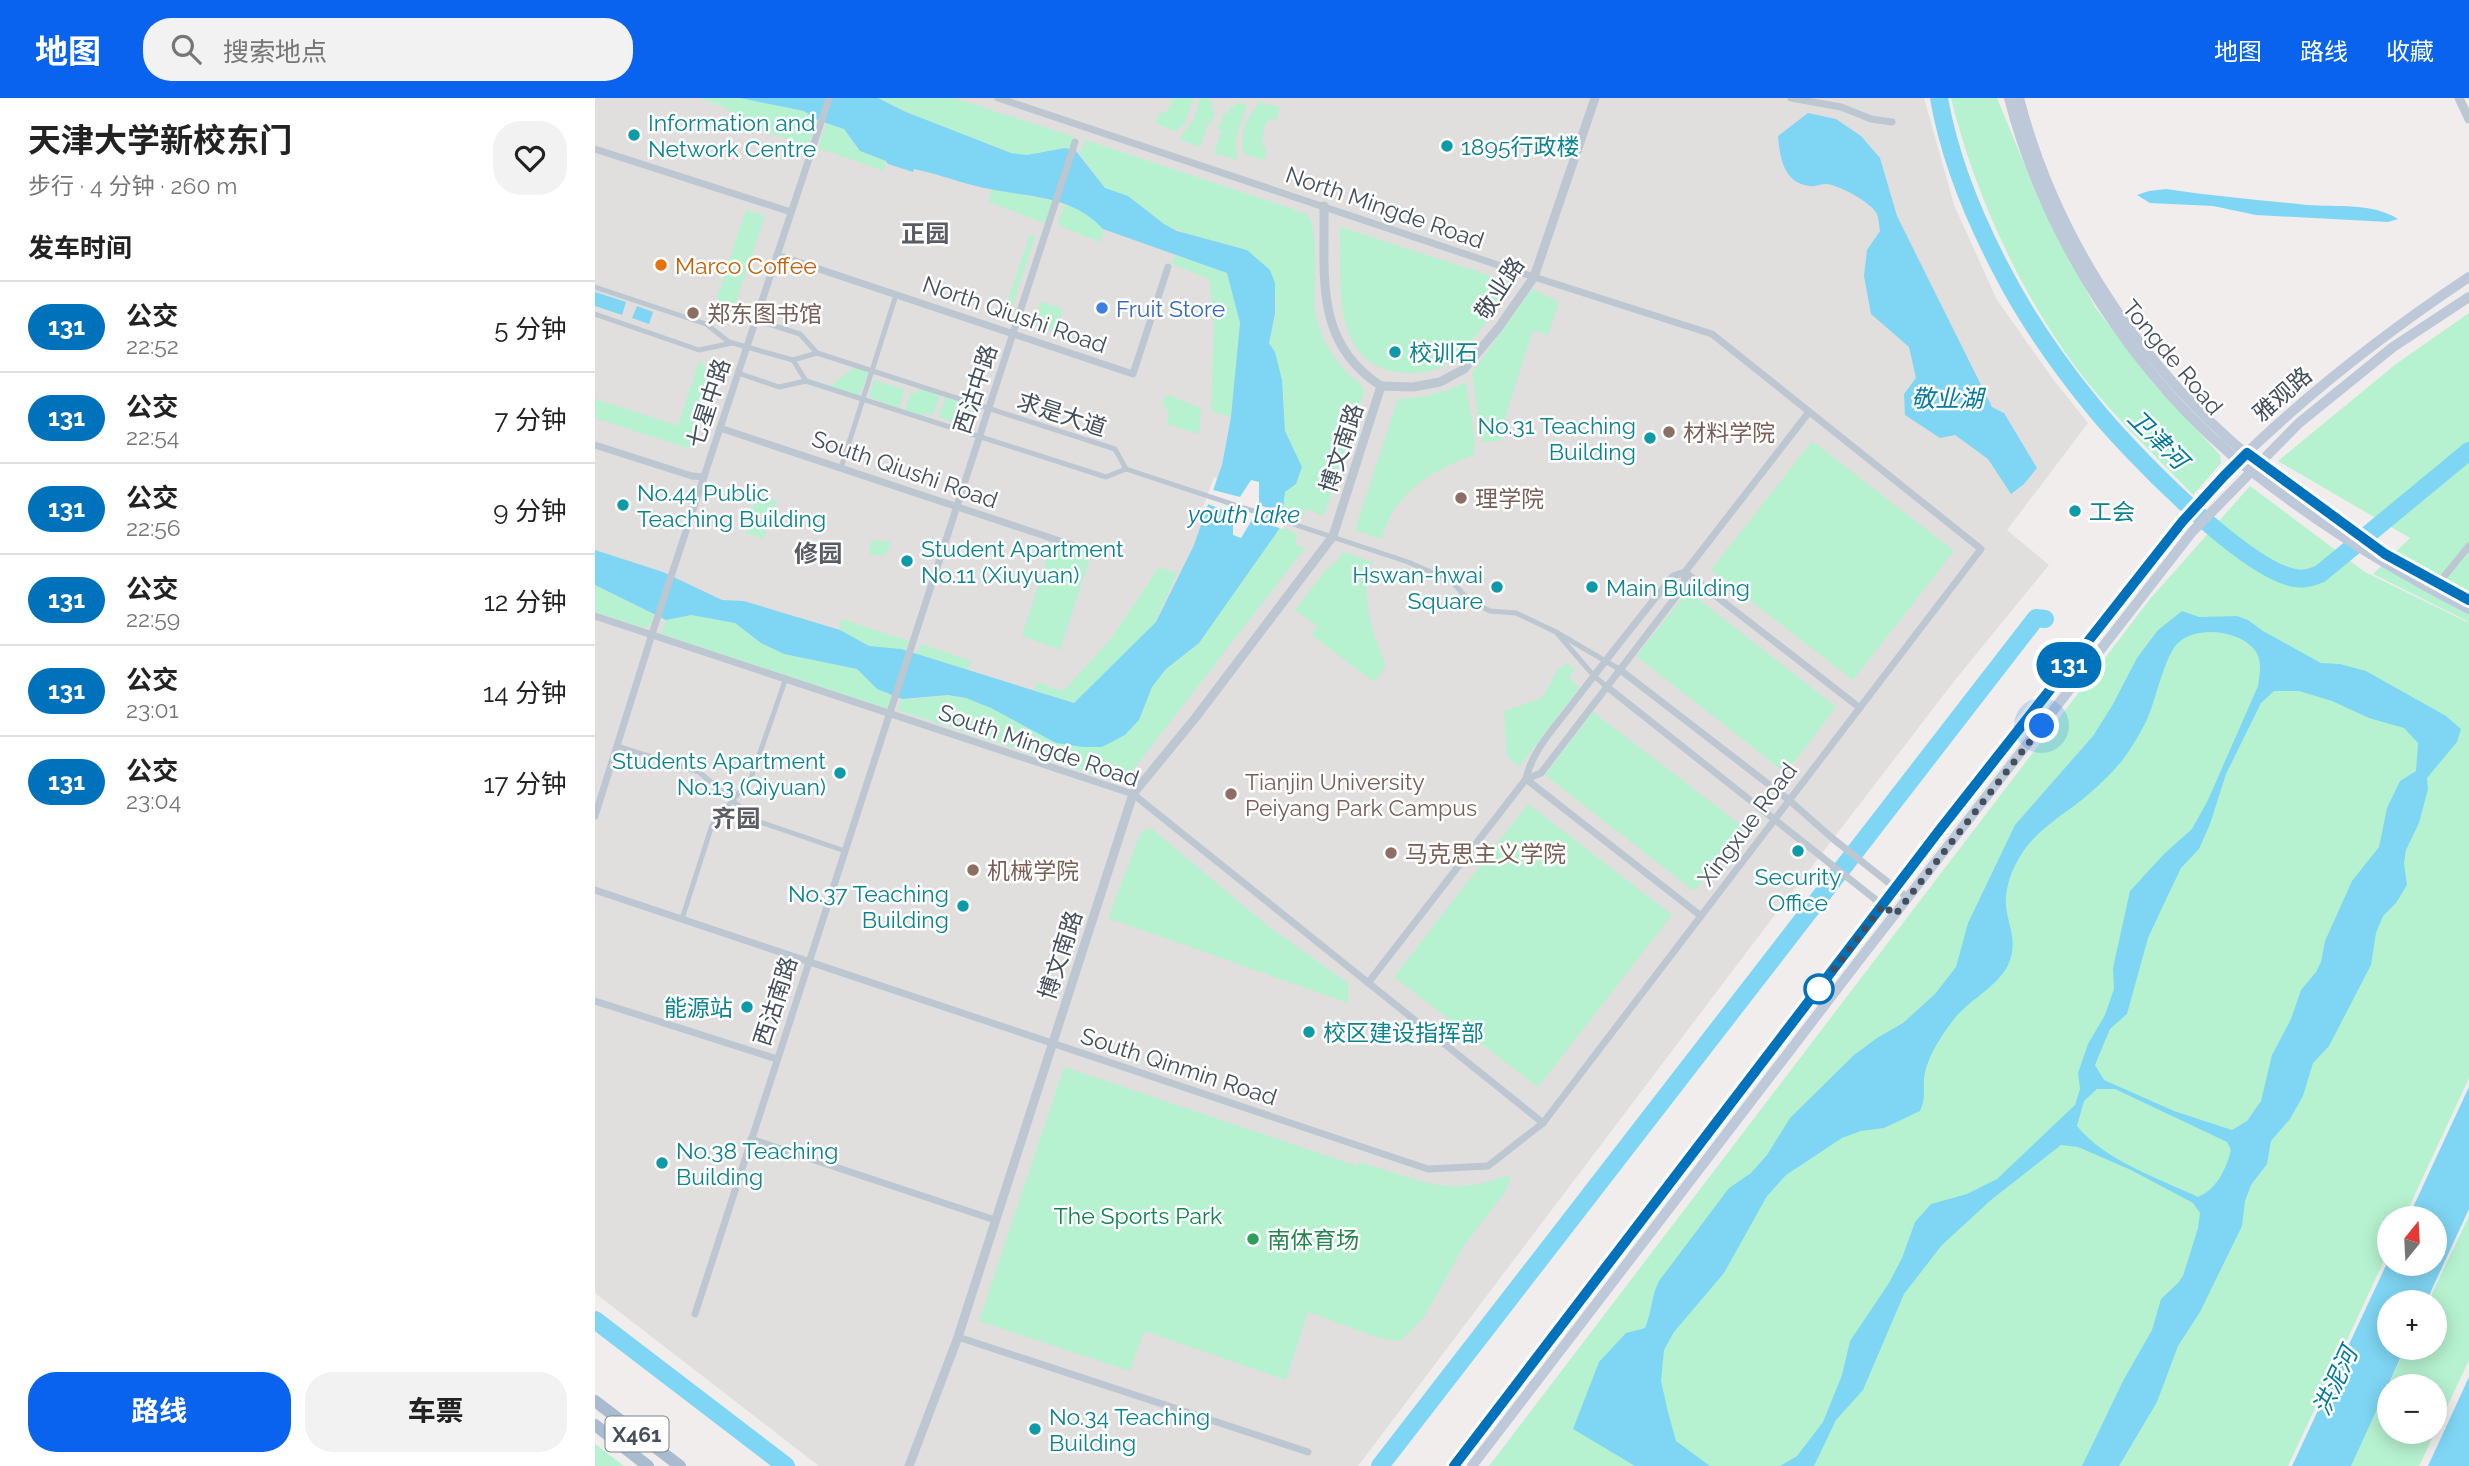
<!DOCTYPE html>
<html lang="zh">
<meta charset="utf-8">
<style>
:root{--surface:#fff;--page:#f2f2f2;--text:#222;--muted:#767676;--line:#e0e0e0;--accent:#0963ee}
body{margin:0;font-family:Raleway,"Noto Sans SC",sans-serif;background:var(--page);color:var(--text);height:100vh;display:flex;flex-direction:column;font-size:26px;white-space:nowrap}
*{box-sizing:border-box;margin:0}
p{font-size:23px;color:var(--muted)}
.icon{flex:none;width:38px;height:38px;fill:none;stroke:currentColor;stroke-width:2;stroke-linecap:round;stroke-linejoin:round}
.map{position:relative;flex:1;overflow:hidden}
.sheet{display:flex;flex-direction:column;background:var(--surface);width:595px}
.sheet>*{flex:none}
.badge{padding:0 14px;border-radius:23px;font-size:24px;line-height:46px}
.needle{width:46px;rotate:18deg}
.tools{position:absolute;left:1782px;top:1108px;display:grid;gap:14px}
.tools a{display:grid;place-items:center;width:70px;height:70px;border-radius:50%;background:var(--surface);box-shadow:0 4px 18px #0003;font-size:35px}
.you{position:absolute;width:35px;height:35px;margin:-18px;border:5px solid #fff;border-radius:50%;background:#1a73e8;box-shadow:0 0 0 10px #1a73e833}
.map>.badge{position:absolute;translate:-50% -50%;box-shadow:0 0 0 4px #fff}
h2{padding:0 28px;font-size:26px;line-height:63px}
.round{display:grid;place-items:center;flex:none;width:74px;height:74px;border-radius:28px;background:var(--page)}
.headline{display:flex;align-items:center;justify-content:space-between;height:119px;padding:0 28px}
h1{font-size:33px;font-weight:700;line-height:52px}
.action{display:flex;gap:14px;margin-top:auto;padding:14px 28px}
.action a{flex:1;height:80px;border-radius:28px;background:var(--accent);color:#fff;font-size:28px;font-weight:700;line-height:80px;text-align:center}
.action a+a{background:var(--page);color:var(--text)}
ul{padding:0;list-style:none}
li{display:flex;align-items:center;gap:21px;height:91px;padding:0 28px;border-top:2px solid var(--line)}
li div{flex:1}
li b{display:block;font-size:26px}
li em{font-style:normal}
li .badge{min-width:77px;font-weight:700;text-align:center}
header{display:flex;align-items:center;gap:42px;box-sizing:border-box;height:98px;padding:0 35px;background:var(--accent);color:#fff}
header strong{font-size:33px}
nav{display:flex;gap:38px;margin-inline-start:auto;font-size:24px}
.search{width:490px;height:63px;background:var(--page);display:flex;align-items:center;gap:18px;box-sizing:border-box;padding:0 24px;border-radius:28px;color:var(--muted);font-size:26px}
main{display:flex;flex:1;min-height:0}
.map>svg:first-child{display:block}
</style>
<header>
<strong>地图</strong>
<div class="search"><svg class="icon" aria-label="search" viewBox="0 0 24 24"><circle cx="10" cy="10" r="6"/><path d="M15 15l6 6"/></svg>搜索地点</div>
<nav><a>地图</a><a>路线</a><a>收藏</a></nav>
</header>
<main>
<section class="sheet">
<div class="headline"><div><h1>天津大学新校东门</h1><p>步行 · 4 分钟 · 260 m</p></div><a class="round"><svg class="icon" aria-label="heart" viewBox="0 0 24 24"><path d="M12 20l-8-8c-3-5 5-10 8-4 3-6 11-1 8 4z"/></svg></a></div>
<h2>发车时间</h2>
<ul>
<li><span class="badge" style="background:#0072bc;color:#fff">131</span><div><b>公交</b><p>22:52</p></div><em>5 分钟</em></li>
<li><span class="badge" style="background:#0072bc;color:#fff">131</span><div><b>公交</b><p>22:54</p></div><em>7 分钟</em></li>
<li><span class="badge" style="background:#0072bc;color:#fff">131</span><div><b>公交</b><p>22:56</p></div><em>9 分钟</em></li>
<li><span class="badge" style="background:#0072bc;color:#fff">131</span><div><b>公交</b><p>22:59</p></div><em>12 分钟</em></li>
<li><span class="badge" style="background:#0072bc;color:#fff">131</span><div><b>公交</b><p>23:01</p></div><em>14 分钟</em></li>
<li><span class="badge" style="background:#0072bc;color:#fff">131</span><div><b>公交</b><p>23:04</p></div><em>17 分钟</em></li>
</ul>
<div class="action"><a>路线</a><a>车票</a></div>
</section>
<div class="map">
<svg width="1874" height="1368" viewBox="0 0 1874 1368">
<rect width="100%" height="100%" fill="#f0edec"/>
<path fill="#e1dede" d="M0,0H1329L1359,107L1402,202L1458,281L1493,325L1412,432L1454,467L1360,582L1185,810L763,1368H224L0,1195Z"/>
<g fill="#b6f2d0" fill-rule="evenodd">
<path d="M104,0H145L209,13L222,22L213,48L161,30L127,8Z"/>
<path d="M283,0H359L479,39L475,51L432,57L416,55L311,14Z"/>
<path d="M579,0H598L590,25L580,33L561,26L565,14L571,15Z"/>
<path d="M605,0H615L614,3L618,4L616,11L620,14L618,21L610,19L617,22L615,28L608,26L612,29L605,49L584,41L599,21Z"/>
<path d="M1356,0H1402L1444,102L1500,209L1559,286L1625,357L1626,365L1598,397C1560,357 1519,319 1485,275C1426,197 1379,95 1356,0Z"/>
<path d="M641,4L652,7L641,39L642,62L619,55L626,34H631L622,31L625,24L632,26L626,23L629,15L633,16L635,8L639,9Z"/>
<path d="M665,4L685,10L681,23L674,21L669,30L667,47L672,50L669,62L649,56C643,35 652,20 665,4Z"/>
<path d="M232,24L249,31L265,53L291,63L289,73L223,50Z"/>
<path d="M490,42L712,116C727,136 716,192 721,218C725,239 737,258 751,274C758,281 767,284 769,294L729,418L711,411L707,419L688,414L690,394L701,386L707,369L690,333L689,298L680,254L674,245L681,216L680,186L673,170L569,126L533,98L510,90L485,56Z"/>
<path d="M396,91L460,103L452,126L394,104Z"/>
<path d="M470,106C486,110 497,120 509,131L505,144L467,129L463,124Z"/>
<path d="M151,112L170,118L134,224L116,218Z"/>
<path d="M745,129L918,185C902,207 876,251 854,265C840,274 818,277 802,274C735,265 746,178 745,129Z"/>
<path d="M435,136L440,139L414,218L408,217Z"/>
<path d="M580,157L632,175L645,225L636,319L616,313L619,227L614,181L577,166Z"/>
<path d="M937,191L964,204L953,237L938,232L908,326L906,343L887,344L877,275Z"/>
<path d="M446,204L468,211L461,234L439,227Z"/>
<path d="M1874,215V524L1778,476L1815,440L1683,363L1801,266Z"/>
<path d="M104,263L119,278L95,351L0,320V301L83,328Z"/>
<path d="M260,269L273,274L264,298L235,288Z"/>
<path d="M279,282L310,292L304,310L274,299Z"/>
<path d="M871,284L880,343L879,357C835,373 800,394 786,441L760,432L803,301C828,300 849,295 871,284Z"/>
<path d="M325,290L345,297L338,317L330,314L328,318L310,312L316,294L322,296Z"/>
<path d="M570,296L606,310L604,336L572,326L574,311L568,310Z"/>
<path d="M350,299L383,309L376,330L344,319Z"/>
<path d="M1217,343L1359,453L1258,582L1116,472Z"/>
<path d="M1655,388L1770,474L1874,525V980L1809,1120H1794V1152L1693,1368H894L1555,501Z"/>
<path d="M162,396L182,403L180,410L173,408L172,418L157,415Z"/>
<path d="M154,422L171,423L169,441L150,435Z"/>
<path d="M686,428L701,436V447L710,450L534,677L523,682H515L303,612L307,601C324,603 340,596 356,598C394,601 428,629 461,645L544,622L557,589L571,571L604,545Z"/>
<path d="M276,442L296,444L290,458L274,456Z"/>
<path d="M456,448L487,450L497,454L465,552L427,538Z"/>
<path d="M748,454L777,464C764,500 778,534 791,568L779,584L717,537L722,528L700,512L731,472L741,464Z"/>
<path d="M564,469L582,475L560,525L480,605L438,593L442,584L467,593L472,589L515,542Z"/>
<path d="M0,487L59,517L55,527L49,530L0,514Z"/>
<path d="M1093,493L1241,609L1191,675L1041,558Z"/>
<path d="M96,517L140,525L166,545L189,556L262,571L282,591L298,598L294,611L66,536L71,522Z"/>
<path d="M246,521L314,543L310,553L274,548L245,532Z"/>
<path d="M326,546L376,563L372,572L321,556Z"/>
<path d="M970,565L980,572L974,579L984,590L924,669L912,658L909,613L947,600L962,573Z"/>
<path d="M998,614L1150,730L1099,793L950,677Z"/>
<path d="M933,706L1077,817L943,989L799,879Z"/>
<path d="M556,730L674,829L753,885V905L513,820L546,734Z"/>
<path d="M469,969L762,1068L764,1064C823,1081 853,1101 914,1077L915,1083L908,1097L870,1146L829,1219L806,1243L784,1240L713,1214L691,1282L549,1233L535,1273L384,1223Z"/>
<path d="M1874,1118V1262L1824,1368H1755L1811,1250H1839V1204H1833ZM1794,1288H1839V1334H1794Z"/>
<path d="M0,1346L29,1368H0Z"/>
</g>
<g fill="#7fd6f4" fill-rule="evenodd">
<path d="M145,0H283L311,14L416,55L432,57L470,50L481,53L510,90L533,98L569,126L582,133L652,152L675,172L680,185V216L674,245L680,254L687,282L690,333L707,369L701,386L690,394L686,428L680,437L604,545L571,571L557,589L544,622L530,637L507,649H488L461,645L396,610L371,600L353,597L307,601L282,591L262,571L189,556L166,545L140,525L96,517L71,522L0,487V452L68,474L127,502L149,503L245,532L274,548L306,551L479,605L561,524L599,447L627,367L636,319L645,225L632,175L508,131C474,93 422,100 377,87C357,82 340,75 319,71L318,74L293,66L291,63L265,53L249,31L222,22L209,13Z"/>
<path d="M1213,15L1241,21L1266,38L1285,60L1302,118L1397,309L1409,315L1442,370L1429,386L1416,396L1393,361L1360,337L1345,340L1310,317L1309,296L1321,280L1314,249L1276,216L1269,178L1272,152L1285,133C1284,128 1284,121 1282,116C1276,104 1244,87 1231,86C1225,86 1221,89 1215,88C1189,85 1185,61 1183,38Z"/>
<path d="M1571,91C1618,98 1665,102 1712,107C1741,109 1779,105 1803,121L1793,124L1661,117L1618,108L1555,105L1542,97L1554,93Z"/>
<path d="M0,194L31,204L27,217L0,208Z"/>
<path d="M42,208L58,214L54,226L37,220Z"/>
<path d="M1587,513L1604,519L1642,518L1653,522L1668,533L1726,565L1745,566L1771,573L1851,618L1866,631L1862,644L1832,680L1833,691L1824,725L1811,752L1809,765L1812,787L1801,805L1788,818L1781,835L1776,867L1734,948L1718,965L1708,998L1695,1021L1676,1043L1672,1066L1656,1087L1650,1103L1647,1128L1605,1214L1583,1248L1562,1304L1524,1368H1487L1528,1283L1557,1232L1566,1201L1583,1185L1588,1178L1603,1130L1605,1115L1598,1105L1536,1072L1483,1049L1466,1047L1396,1102L1347,1147L1309,1196L1268,1292L1241,1322L1219,1368H1185L1202,1358L1228,1324L1247,1277L1255,1243L1294,1185L1307,1160L1320,1124L1336,1106L1372,1096L1402,1081L1480,1007L1485,991L1483,975L1493,946L1510,917L1519,891L1518,870L1535,793L1569,756L1597,731L1613,702L1663,588C1665,575 1668,559 1657,549C1640,532 1601,528 1583,545C1570,557 1561,601 1553,619C1547,633 1536,651 1526,664C1515,677 1501,690 1488,701C1465,719 1437,735 1423,762C1415,775 1410,793 1411,808C1413,828 1423,842 1414,865C1403,890 1372,902 1356,925C1345,940 1330,963 1329,982C1328,996 1331,999 1325,1013L1289,1030L1266,1033L1247,1040L1191,1077L1172,1098L1129,1175L1079,1234L1069,1252L1066,1283L1073,1314L1081,1343L1115,1368H1040L978,1331L1004,1264L1031,1235L1050,1230C1057,1214 1056,1198 1064,1183L1134,1090L1156,1075L1172,1057L1195,1020L1259,957L1282,940L1308,925L1340,896L1361,869L1373,825L1420,727L1498,638L1517,608L1542,560L1563,532ZM1679,593H1704L1737,603L1774,620L1809,630L1823,645L1821,673L1805,683L1792,710L1784,749L1757,783L1730,843L1726,864L1721,874L1706,892L1696,921L1677,957L1666,1003L1652,1023L1637,1032L1579,1013L1509,982L1500,967L1515,931L1532,916L1553,840L1574,795L1586,770L1604,751L1615,726L1631,676L1666,605ZM1502,991H1520L1632,1044L1636,1052C1631,1071 1622,1091 1603,1099C1565,1081 1509,1062 1482,1028L1489,1003Z"/>
<path d="M1874,989V1111L1831,1204H1794V1250H1810L1756,1368H1697L1794,1161V1166H1839V1120H1813Z"/>
<path d="M1874,1279V1368H1833Z"/>
</g>
<path fill="#f0edec" d="M619,379L622,380L618,392L645,399L656,382L664,384V407L691,416L688,431L657,422L646,440L638,437V416L613,406L608,416L606,415Z"/>
<g fill="none" stroke-linecap="round" stroke-linejoin="round">
<g stroke="#7fd6f4" stroke-width="18">
<path d="M1344,0C1354,58 1378,117 1405,169C1430,218 1462,264 1496,306C1530,349 1649,472 1700,480C1710,482 1716,479 1725,476L1874,353"/>
<path d="M0,1222L191,1368"/>
<path d="M785,1368L1441,520L1450,521"/>
</g>
<g stroke="#bcc7d1" stroke-width="5">
<path d="M0,189L111,226L134,244L198,262"/>
<path d="M0,216L104,252L137,245"/>
<path d="M161,222L205,236L222,255"/>
<path d="M198,262L211,283L511,379L531,371"/>
<path d="M198,262L222,255L520,351L531,371"/>
<path d="M143,275L184,289L211,283"/>
<path d="M246,370L301,197"/>
<path d="M531,371L813,464L856,483L874,502L895,513L921,515L961,534"/>
<path d="M1011,588L999,578L961,534L1024,571"/>
<path d="M22,648L104,674L162,723L250,753"/>
<path d="M87,821L117,727L156,680L191,580"/>
</g>
<g stroke="#bcc7d1" stroke-width="7">
<path d="M1196,0L1246,9L1276,21L1297,24"/>
<path d="M0,51L196,114"/>
<path d="M182,157L538,276L573,169"/>
<path d="M125,330L483,449"/>
<path d="M0,347L97,378L109,379"/>
<path d="M1090,474L1265,610"/>
<path d="M1842,487L1874,448"/>
<path d="M0,518L538,696L948,1025"/>
<path d="M1024,571L1194,702L1237,740L1313,800"/>
<path d="M1011,588L1300,817"/>
<path d="M931,681L946,675L1089,488L1090,474L1214,314"/>
<path d="M931,681L1106,818"/>
<path d="M0,718L57,536L234,0"/>
<path d="M0,792L833,1071L893,1068L948,1025L1386,451L1117,236L939,179L403,0"/>
<path d="M773,885L931,681C937,652 961,628 978,605C1011,562 1044,520 1078,478L1090,474"/>
<path d="M0,903L182,961"/>
<path d="M156,1041L400,1122"/>
<path d="M100,1216L480,44"/>
<path d="M363,1239L713,1354"/>
</g>
<g stroke="#bcc7d1" stroke-width="9">
<path d="M1864,0L1874,21"/>
<path d="M729,108C730,179 719,245 786,288"/>
<path d="M786,288L818,289L845,284L869,271L904,229L939,179L1000,0"/>
<path d="M314,1368L363,1239L538,696L601,619L738,438L786,288"/>
</g>
<g stroke="#bdc9d8" stroke-width="10">
<path d="M1414,0C1450,140 1541,282 1655,372C1723,426 1797,472 1874,511"/>
<path d="M1424,0C1458,132 1535,252 1636,343C1661,365 1690,384 1717,404C1767,441 1818,474 1874,502"/>
<path d="M859,1368L1343,734L1587,424C1602,409 1615,391 1630,376C1704,302 1787,237 1874,179"/>
<path d="M877,1368L1265,861L1597,434L1704,325L1798,249L1874,199"/>
</g>
<g stroke="#a9bbcf" stroke-width="12">
<path d="M0,1303L85,1368"/>
<path d="M0,1327L53,1368"/>
</g>
</g>
<g fill="none" stroke-linecap="round" stroke-linejoin="round">
<defs>
<path id="line" d="M859,1368L1343,734L1587,424L1629,378L1652,355L1790,456L1874,502"/>
</defs>
<use href="#line" stroke="#fff" stroke-width="16"/>
<use href="#line" stroke="#0072bc" stroke-width="10"/>
<path stroke="#434f5c" stroke-width="7" stroke-dasharray="0 12.6" d="M1224,891L1288,807L1300,817L1447,628"/>
</g>
<g fill="#0f9aa8" stroke="#fff" stroke-width="2.5">
<circle cx="39" cy="37" r="7"/>
<circle cx="852" cy="48" r="7"/>
<circle cx="800" cy="254" r="7"/>
<circle cx="1055" cy="340" r="7"/>
<circle cx="28" cy="407" r="7"/>
<circle cx="1480" cy="413" r="7"/>
<circle cx="312" cy="463" r="7"/>
<circle cx="902" cy="489" r="7"/>
<circle cx="997" cy="489" r="7"/>
<circle cx="245" cy="675" r="7"/>
<circle cx="1203" cy="753" r="7"/>
<circle cx="368" cy="808" r="7"/>
<circle cx="152" cy="909" r="7"/>
<circle cx="714" cy="934" r="7"/>
<circle cx="67" cy="1065" r="7"/>
<circle cx="440" cy="1331" r="7"/>
</g>
<circle fill="#e8710a" stroke="#fff" stroke-width="2.5" cx="66" cy="167" r="7"/>
<circle fill="#3f7fe0" stroke="#fff" stroke-width="2.5" cx="507" cy="210" r="7"/>
<g fill="#8d6e63" stroke="#fff" stroke-width="2.5">
<circle cx="98" cy="215" r="7"/>
<circle cx="1074" cy="334" r="7"/>
<circle cx="866" cy="400" r="7"/>
<circle cx="636" cy="696" r="7"/>
<circle cx="796" cy="755" r="7"/>
<circle cx="378" cy="772" r="7"/>
</g>
<circle fill="#fff" stroke="#0072bc" stroke-width="3.5" cx="1224" cy="891" r="14"/>
<circle fill="#2e9e5b" stroke="#fff" stroke-width="2.5" cx="658" cy="1141" r="7"/>
<g text-anchor="middle" dominant-baseline="central" stroke-width="5" stroke-linejoin="round" paint-order="stroke">
<rect fill="#fff" stroke="#7b848d" stroke-width="2" x="10.5" y="1318.5" width="63" height="35" rx="5"/>
<g font-size="21" font-weight="bold" fill="#434f5c">
<text x="42" y="1336">X461</text>
</g>
<g font-size="23" fill="#0d838f" stroke="#fff" text-anchor="start">
<text x="53" y="24">Information and<tspan x="53" dy="26">Network Centre</tspan></text>
<text x="866" y="48">1895行政楼</text>
<text x="814" y="254">校训石</text>
<text x="1041" y="327" text-anchor="end">No.31 Teaching<tspan x="1041" dy="26">Building</tspan></text>
<text x="42" y="394">No.44 Public<tspan x="42" dy="26">Teaching Building</tspan></text>
<text x="1494" y="413">工会</text>
<text x="326" y="450">Student Apartment<tspan x="326" dy="26">No.11 (Xiuyuan)</tspan></text>
<text x="888" y="476" text-anchor="end">Hswan-hwai<tspan x="888" dy="26">Square</tspan></text>
<text x="1011" y="489">Main Building</text>
<text x="231" y="662" text-anchor="end">Students Apartment<tspan x="231" dy="26">No.13 (Qiyuan)</tspan></text>
<text x="1203" y="778" text-anchor="middle">Security<tspan x="1203" dy="26">Office</tspan></text>
<text x="354" y="795" text-anchor="end">No.37 Teaching<tspan x="354" dy="26">Building</tspan></text>
<text x="138" y="909" text-anchor="end">能源站</text>
<text x="728" y="934">校区建设指挥部</text>
<text x="81" y="1052">No.38 Teaching<tspan x="81" dy="26">Building</tspan></text>
<text x="454" y="1318">No.34 Teaching<tspan x="454" dy="26">Building</tspan></text>
</g>
<g font-size="23" fill="#434f5c" stroke="#fff">
<text transform="translate(790 109) rotate(19)">North Mingde Road</text>
<text transform="translate(904 190) rotate(-57)">敬业路</text>
<text transform="translate(420 216) rotate(19)">North Qiushi Road</text>
<text transform="translate(1578 259) rotate(50)">Tongde Road</text>
<text transform="translate(380 291) rotate(-72)">西沽中路</text>
<text transform="translate(1687 296) rotate(-41)">雅观路</text>
<text transform="translate(113 305) rotate(-72)">七星中路</text>
<text transform="translate(467 316) rotate(18)">求是大道</text>
<text transform="translate(746 350) rotate(-72)">博文南路</text>
<text transform="translate(310 371) rotate(19)">South Qiushi Road</text>
<text transform="translate(444 647) rotate(19)">South Mingde Road</text>
<text transform="translate(1152 726) rotate(-53)">Xingxue Road</text>
<text transform="translate(465 857) rotate(-72)">博文南路</text>
<text transform="translate(180 903) rotate(-72)">西沽南路</text>
<text transform="translate(584 968) rotate(18)">South Qinmin Road</text>
</g>
<g font-size="23" fill="#c56008" stroke="#fff" text-anchor="start">
<text x="80" y="167">Marco Coffee</text>
</g>
<g font-size="23" fill="#366cbe" stroke="#fff" text-anchor="start">
<text x="521" y="210">Fruit Store</text>
</g>
<g font-size="23" fill="#785e54" stroke="#fff" text-anchor="start">
<text x="112" y="215">郑东图书馆</text>
<text x="1088" y="334">材料学院</text>
<text x="880" y="400">理学院</text>
<text x="650" y="683">Tianjin University<tspan x="650" dy="26">Peiyang Park Campus</tspan></text>
<text x="810" y="755">马克思主义学院</text>
<text x="392" y="772">机械学院</text>
</g>
<g font-size="23" fill="#0e834e" stroke="#fff">
<text x="543" y="1117">The Sports Park</text>
</g>
<g font-size="23" fill="#27864d" stroke="#fff" text-anchor="start">
<text x="672" y="1141">南体育场</text>
</g>
<g font-size="24" font-weight="bold" fill="#595d63" stroke="#fff">
<text x="330" y="135">正园</text>
<text x="223" y="455">修园</text>
<text x="141" y="720">齐园</text>
</g>
<g font-size="24" font-style="italic" fill="#027aa2" stroke="#fff">
<text x="1352" y="300">敬业湖</text>
<text transform="translate(1563 341) rotate(45)">卫津河</text>
<text x="649" y="416">youth lake</text>
<text transform="translate(1740 1283) rotate(-65)">洪泥河</text>
</g>
</g>
</svg>
<div class="tools">
<a><svg class="needle" viewBox="-14 -14 28 28"><path d="M0-13l5 13h-10z" fill="#e53935"/><path d="M0 13l5-13h-10z" fill="#767676"/></svg></a>
<a>+</a>
<a>−</a>
</div>
<div class="you" style="left:1447px;top:628px"></div>
<b class="badge" style="left:1474px;top:567px;background:#0072bc;color:#fff">131</b>
</div>
</main>
